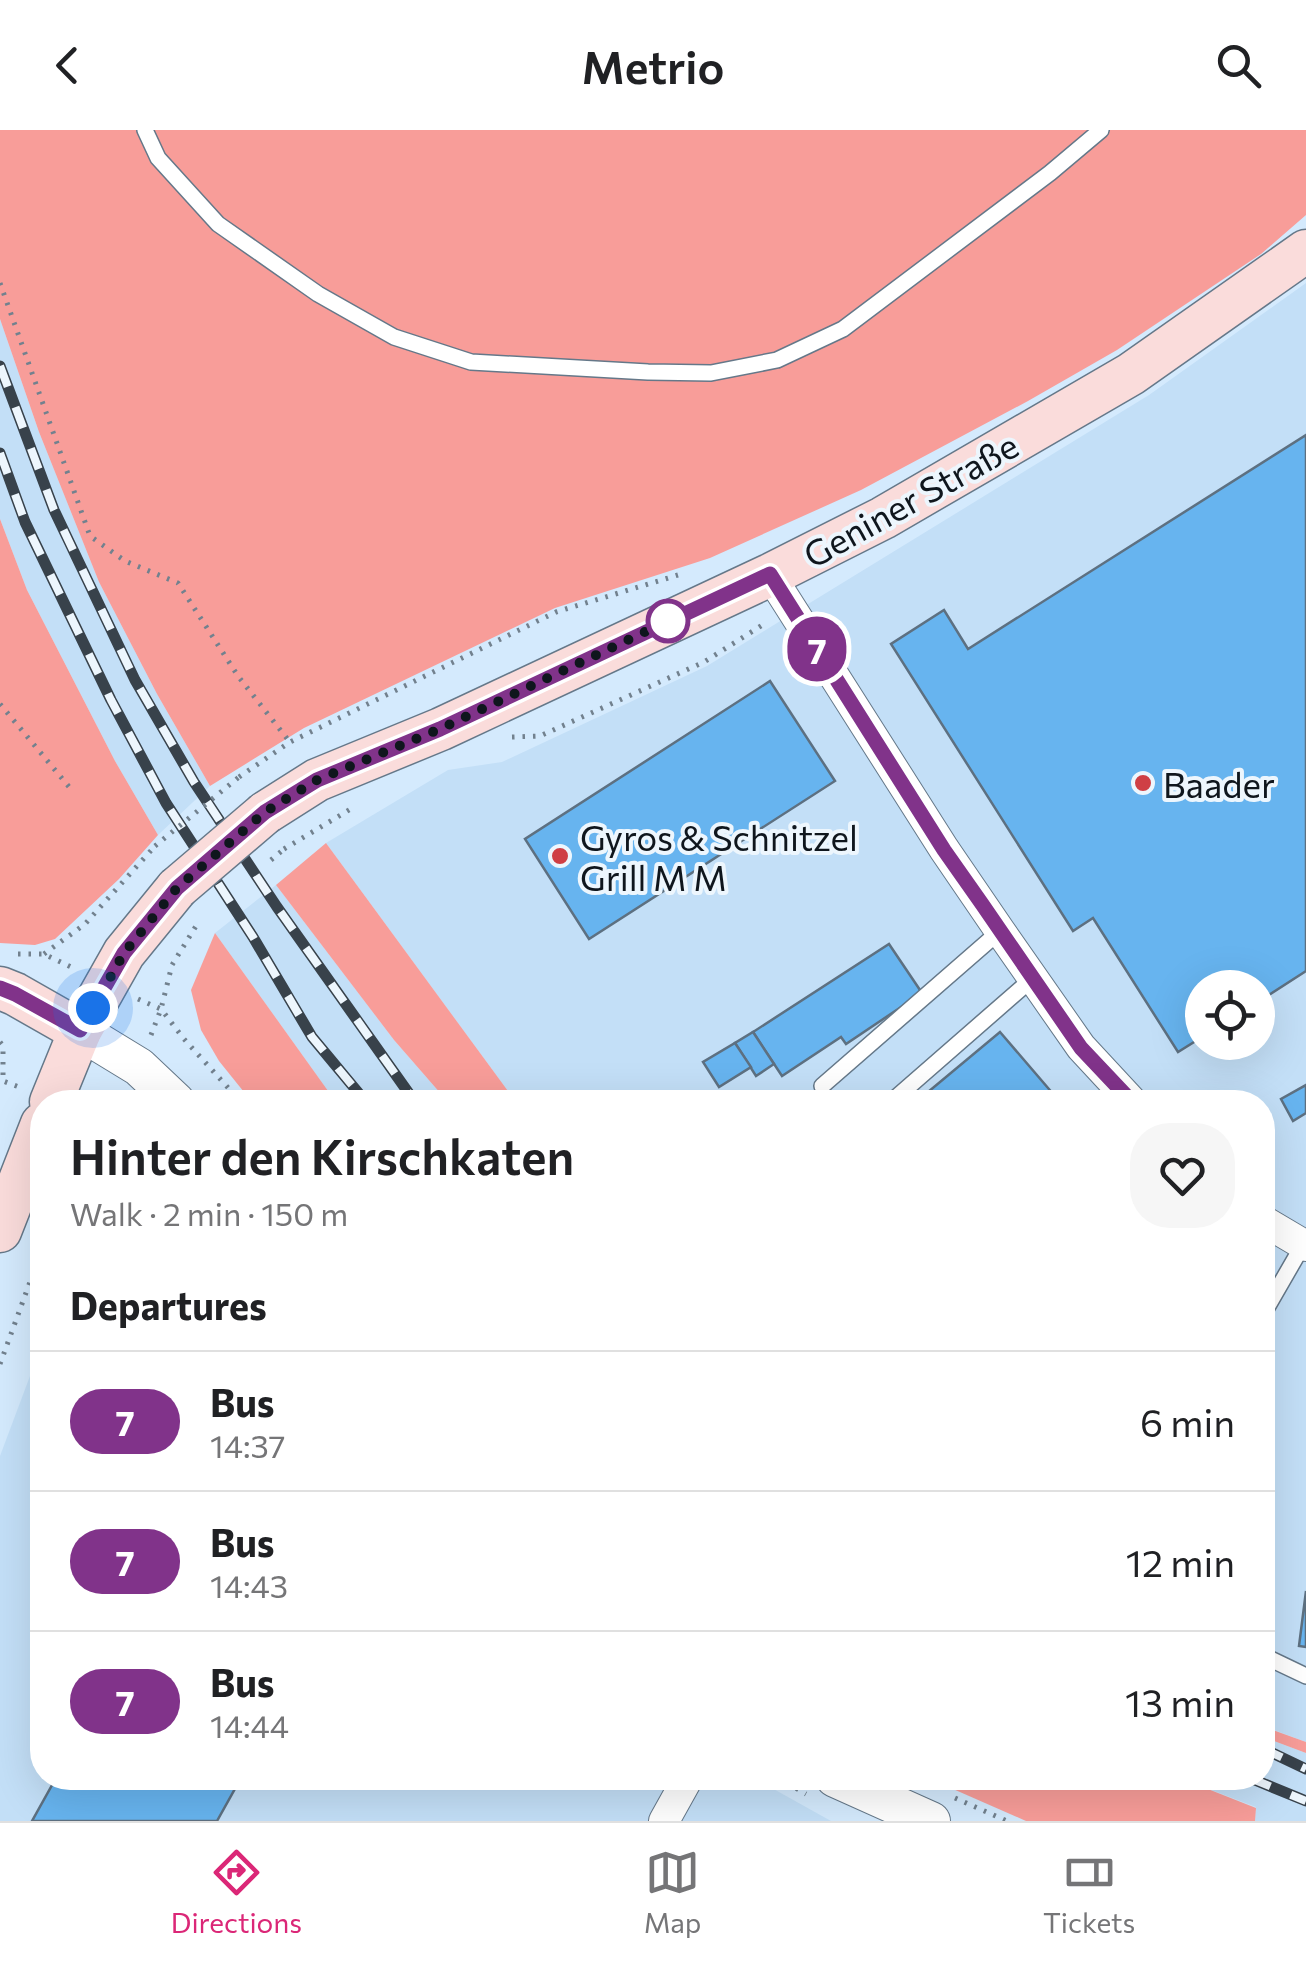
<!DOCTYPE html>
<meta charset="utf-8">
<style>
:root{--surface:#fff;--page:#f6f6f6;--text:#202124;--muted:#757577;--line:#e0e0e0;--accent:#db2777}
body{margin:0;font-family:Commissioner,sans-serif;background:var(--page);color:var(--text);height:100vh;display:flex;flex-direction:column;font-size:38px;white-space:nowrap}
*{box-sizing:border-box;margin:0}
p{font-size:32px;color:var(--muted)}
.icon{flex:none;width:55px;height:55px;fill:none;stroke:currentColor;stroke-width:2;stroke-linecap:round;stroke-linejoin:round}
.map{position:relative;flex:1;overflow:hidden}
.sheet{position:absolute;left:30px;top:960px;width:1245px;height:700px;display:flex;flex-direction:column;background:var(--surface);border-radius:40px;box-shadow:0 10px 40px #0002}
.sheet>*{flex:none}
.badge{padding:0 20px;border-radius:32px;font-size:35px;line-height:65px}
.fabs{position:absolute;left:1185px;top:840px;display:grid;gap:20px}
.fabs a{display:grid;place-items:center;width:90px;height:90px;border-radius:50%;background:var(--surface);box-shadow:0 10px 40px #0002;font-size:50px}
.you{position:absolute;width:50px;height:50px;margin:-25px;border:8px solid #fff;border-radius:50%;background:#1a73e8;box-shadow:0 0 0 15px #1a73e833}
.map>.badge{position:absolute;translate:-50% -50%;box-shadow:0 0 0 5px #fff}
h2{padding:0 40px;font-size:38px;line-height:90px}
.round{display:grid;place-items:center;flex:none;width:105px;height:105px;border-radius:40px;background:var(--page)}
.overview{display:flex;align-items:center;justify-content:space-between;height:170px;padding:0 40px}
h1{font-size:48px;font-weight:600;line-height:75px}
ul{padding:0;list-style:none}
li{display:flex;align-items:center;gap:30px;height:140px;padding:0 40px;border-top:2px solid var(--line)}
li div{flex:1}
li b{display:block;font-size:38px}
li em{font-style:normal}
li .badge{min-width:110px;font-weight:700;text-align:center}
header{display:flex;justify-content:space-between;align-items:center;height:130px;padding:0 40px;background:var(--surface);font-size:45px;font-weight:600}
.tabs{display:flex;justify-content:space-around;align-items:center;height:140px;border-top:2px solid var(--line);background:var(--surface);font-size:28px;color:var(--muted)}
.tabs a{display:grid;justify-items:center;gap:5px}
.tabs .current{color:var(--accent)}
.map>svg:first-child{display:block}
</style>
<header><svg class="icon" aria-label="back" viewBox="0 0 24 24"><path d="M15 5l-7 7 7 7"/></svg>Metrio<svg class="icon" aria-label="search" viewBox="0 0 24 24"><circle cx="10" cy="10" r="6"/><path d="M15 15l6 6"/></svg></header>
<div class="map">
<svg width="1306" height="1691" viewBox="0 0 1306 1691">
<rect width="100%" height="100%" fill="#d4eafd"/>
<g fill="#c3dff7" fill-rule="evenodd">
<path d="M1306,153V1612L1263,1596L1262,972H516L326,713L448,640L502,632L707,536L1149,265ZM1202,858H1258V912H1202Z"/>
<path d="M0,189L39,302L99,452L157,564L210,656L158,705L115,631L27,460L0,389Z"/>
<path d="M276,755L394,910L448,972H336L215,803Z"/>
<path d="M42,1214V1648H754L831,1691H0V1326Z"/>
<path d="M1263,1607L1306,1623V1691H1255L1256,1677L1180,1648H1262Z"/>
</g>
<g fill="#f89d99">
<path d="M0,0H1306V85L1261,124L1117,220L1028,271L861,360L710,428L555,478L304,598L210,656L157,564L99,452L39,302L0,189Z"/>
<path d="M0,389L27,460L115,631L158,705L119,749L55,809L35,815L0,813Z"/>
<path d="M326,713L516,972H448L394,910L276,755Z"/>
<path d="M215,803L336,972H252L219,931L201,900L191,860Z"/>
<path d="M1262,1596L1306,1612V1623L1263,1607Z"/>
<path d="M928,1648H1180L1256,1678L1255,1691H1026Z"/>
</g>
<g fill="#67b4ef" stroke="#5d7081" stroke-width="2.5">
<path d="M1306,305V841L1258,872V858H1202V907L1178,922L1093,788L1073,801L891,514L944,480L968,519Z"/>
<path d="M770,551L835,651L589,809L525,709Z"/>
<path d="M889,814L922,863L846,914L841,907L782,946L753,902Z"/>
<path d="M753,902L774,934L756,946L735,913Z"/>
<path d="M1000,902L1060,972H916Z"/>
<path d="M735,913L751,937L719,957L703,932Z"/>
<path d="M1306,955V983L1293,991L1281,969Z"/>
<path d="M1306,1461V1517L1299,1516Z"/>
<path d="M56,1648H241L217,1691H32Z"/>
</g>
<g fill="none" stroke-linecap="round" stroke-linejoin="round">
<defs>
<g id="service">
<path d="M145,0L158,28L218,94L318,164L394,207L471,232L648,242L711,243L777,230L843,199L1050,43L1101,0"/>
<path d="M822,956L1000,801"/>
<path d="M891,972L1033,848"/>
<path d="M1262,1186L1303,1115"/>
<path d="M1262,1525L1306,1546"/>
</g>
<g id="minor">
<path d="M770,445L944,719L1000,801L1081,917L1132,972"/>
<path d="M1262,1090L1306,1116"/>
<path d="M664,1691L688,1648"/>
</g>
<g id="tertiary">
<path d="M80,901L139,937L176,972"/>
<path d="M835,1648L931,1691"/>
</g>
<g id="secondary">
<path d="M265,683L317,650L441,599L770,445L883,388L1131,244L1306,121"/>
<path d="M0,858L15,864L80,901"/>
<path d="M51,972L80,901L124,823L177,758"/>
<path d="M0,1101L42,994"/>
</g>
</defs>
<use href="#service" stroke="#657889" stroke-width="18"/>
<use href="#minor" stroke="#657889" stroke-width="32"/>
<use href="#tertiary" stroke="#657889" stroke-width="40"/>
<use href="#secondary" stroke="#657889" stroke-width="45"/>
<g stroke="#72818e" stroke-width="5" stroke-dasharray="2.5 8" stroke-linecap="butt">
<path d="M0,153L90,406L125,431L178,453L238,546L289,611"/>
<path d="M0,574L70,658"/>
<path d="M512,607L540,606L704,532L764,494"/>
<path d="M239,647L290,612L556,482L678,445"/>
<path d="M284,719L354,677"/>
<path d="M18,824H44L73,838"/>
<path d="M44,824L85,794L155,716"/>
<path d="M138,869L161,879L184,909L241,972"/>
<path d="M151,905L161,879L172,835L196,796"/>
<path d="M0,912L3,916V951L19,957"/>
<path d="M0,1234L42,1119"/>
<path d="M778,1648L806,1664"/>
<path d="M955,1668L1007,1691"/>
</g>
<use href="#service" stroke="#fff" stroke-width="15"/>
<use href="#minor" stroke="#fff" stroke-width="30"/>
<use href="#tertiary" stroke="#fff" stroke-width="38"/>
<use href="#secondary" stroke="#fadcdb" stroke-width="42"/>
<defs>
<g id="rail">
<path d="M0,236L54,380L135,550L194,652L277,777L415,972"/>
<path d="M0,323L25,392L111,570L166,673L253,807L312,907L366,972"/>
<path d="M1262,1618L1306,1639"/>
<path d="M1250,1648L1306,1671"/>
</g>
</defs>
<use href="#rail" stroke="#38424b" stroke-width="11"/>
<use href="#rail" stroke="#edf6fd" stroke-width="8" stroke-dasharray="22" stroke-linecap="butt"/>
<defs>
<path id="secondary-bridge" d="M177,758L265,683"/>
</defs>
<use href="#secondary-bridge" stroke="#657889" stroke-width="45" stroke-linecap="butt"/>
<g stroke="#72818e" stroke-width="5" stroke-dasharray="2.5 8" stroke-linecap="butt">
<path d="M155,716L239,647"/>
<path d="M271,730L284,719"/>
</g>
<use href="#secondary-bridge" stroke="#fadcdb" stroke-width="42"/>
</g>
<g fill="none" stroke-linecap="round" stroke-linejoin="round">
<defs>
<path id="line" d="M0,858L15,864L80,900L124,823L177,758L265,682L317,650L440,599L770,444L944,720L982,774L1081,918L1132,972"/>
</defs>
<use href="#line" stroke="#fff" stroke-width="22"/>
<use href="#line" stroke="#81338a" stroke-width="15"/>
<path stroke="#0f161d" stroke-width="10" stroke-dasharray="0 18" d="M93,878L124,823L177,758L265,682L317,650L440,599L668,491"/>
</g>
<circle fill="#fff" stroke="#81338a" stroke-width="5" cx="668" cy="491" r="20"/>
<g fill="#cf3f45" stroke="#edf6fd" stroke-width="4">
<circle cx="1143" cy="653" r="10"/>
<circle cx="560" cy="726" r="10"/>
</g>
<g text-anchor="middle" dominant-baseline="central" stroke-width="8" stroke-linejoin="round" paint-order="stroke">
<g font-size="35" fill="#0f161d" stroke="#edf6fd">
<text transform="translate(910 369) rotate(-29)">Geniner Straße</text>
</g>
<g font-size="35" fill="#0f161d" stroke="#edf6fd" text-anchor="start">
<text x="1163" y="653">Baader</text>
<text x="580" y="706">Gyros &amp; Schnitzel<tspan x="580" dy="40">Grill M M</tspan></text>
</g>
</g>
</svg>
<div class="fabs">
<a><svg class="icon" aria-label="locate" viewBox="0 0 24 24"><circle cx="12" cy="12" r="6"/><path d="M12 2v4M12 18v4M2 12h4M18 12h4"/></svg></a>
</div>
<div class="you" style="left:93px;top:878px"></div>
<b class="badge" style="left:817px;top:519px;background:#81338a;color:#fff">7</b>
<section class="sheet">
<div class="overview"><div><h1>Hinter den Kirschkaten</h1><p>Walk · 2 min · 150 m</p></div><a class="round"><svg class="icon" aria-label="heart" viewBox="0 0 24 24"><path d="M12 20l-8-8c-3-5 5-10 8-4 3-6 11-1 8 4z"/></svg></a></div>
<h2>Departures</h2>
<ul>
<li><span class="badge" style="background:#81338a;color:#fff">7</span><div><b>Bus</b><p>14:37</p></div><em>6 min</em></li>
<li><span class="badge" style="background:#81338a;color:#fff">7</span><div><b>Bus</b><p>14:43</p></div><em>12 min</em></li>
<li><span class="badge" style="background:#81338a;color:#fff">7</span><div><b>Bus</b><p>14:44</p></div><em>13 min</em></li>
</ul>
</section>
</div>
<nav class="tabs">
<a class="current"><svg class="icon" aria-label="directions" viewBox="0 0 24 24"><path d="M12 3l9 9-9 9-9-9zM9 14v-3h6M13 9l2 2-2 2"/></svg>Directions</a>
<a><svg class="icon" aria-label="map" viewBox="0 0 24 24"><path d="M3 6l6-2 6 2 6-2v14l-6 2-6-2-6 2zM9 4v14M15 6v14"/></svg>Map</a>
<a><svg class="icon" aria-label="tickets" viewBox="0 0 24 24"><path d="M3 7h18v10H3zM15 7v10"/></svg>Tickets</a>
</nav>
